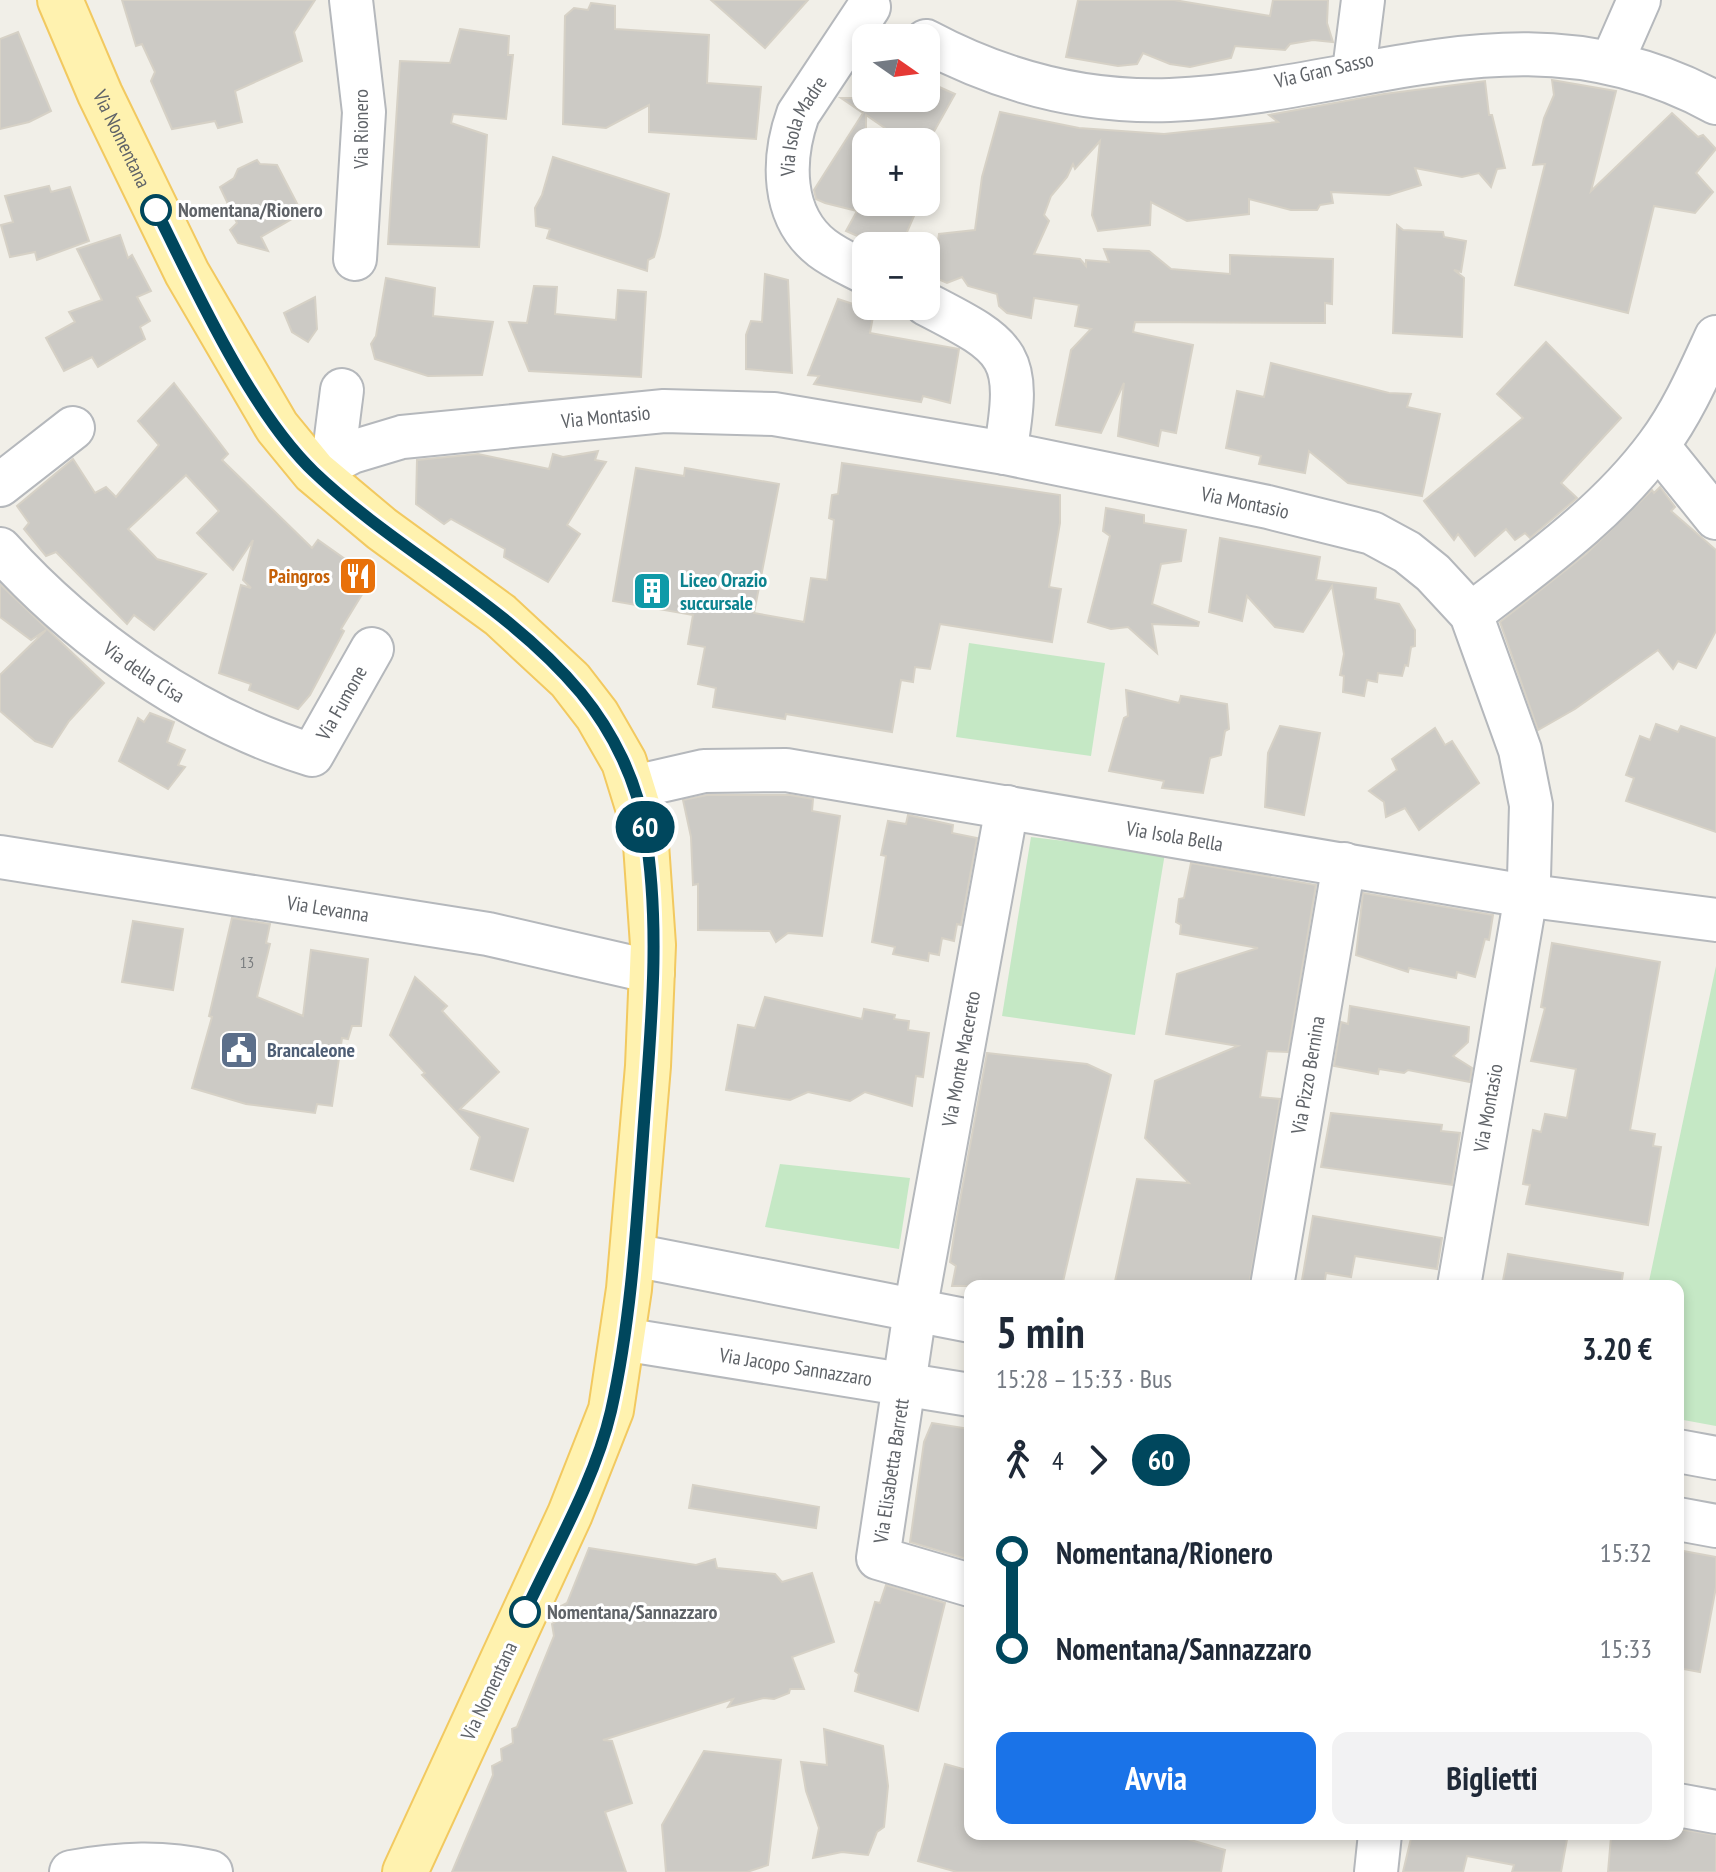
<!DOCTYPE html>
<html lang="it">
<meta charset="utf-8">
<style>
:root{--surface:#fff;--page:#f2f2f3;--text:#1f2937;--muted:#747a83;--accent:#1a73e8}
body{margin:0;font-family:"PT Sans Narrow",sans-serif;background:var(--page);color:var(--text);height:100vh;display:flex;flex-direction:column;font-size:30px;white-space:nowrap}
*{box-sizing:border-box;margin:0}
p{font-size:26px;color:var(--muted)}
.icon{flex:none;width:44px;height:44px;fill:none;stroke:currentColor;stroke-width:2;stroke-linecap:round;stroke-linejoin:round}
.map{position:relative;flex:1;overflow:hidden}
.panel{position:absolute;left:964px;top:1280px;width:720px;height:560px;display:flex;flex-direction:column;background:var(--surface);border-radius:16px;box-shadow:0 4px 12px #0003}
.panel>*{flex:none}
.badge{padding:0 16px;border-radius:26px;font-size:28px;line-height:52px}
.needle{width:52px;rotate:104deg}
.tools{position:absolute;left:852px;top:24px;display:grid;gap:16px}
.tools a{display:grid;place-items:center;width:88px;height:88px;border-radius:16px;background:var(--surface);box-shadow:0 4px 12px #0003;font-size:40px}
.map>.badge{position:absolute;translate:-50% -50%;box-shadow:0 0 0 4px #fff}
.legs{display:flex;align-items:center;gap:12px;height:88px;padding:0 32px;font-size:26px}
.legs p{margin-inline-start:auto}
.headline{display:flex;align-items:center;justify-content:space-between;height:136px;padding:0 32px}
h1{font-size:44px;font-weight:600;line-height:60px}
.primary-button{display:flex;gap:16px;margin-top:auto;padding:16px 32px}
.primary-button a{flex:1;height:92px;border-radius:16px;background:var(--accent);color:#fff;font-size:32px;font-weight:600;line-height:92px;text-align:center}
.primary-button a+a{background:var(--page);color:var(--text)}
ul{padding:0 32px;list-style:none}
li{display:flex;align-items:center;gap:28px;height:96px;font-size:30px}
li i{display:grid;place-items:center;width:12px;height:100%;margin:0 10px;background:currentColor}
li i::after{content:'';width:20px;height:20px;margin:-10px;border:6px solid;border-radius:50%;background:var(--surface)}
li p{margin-inline-start:auto}
li:first-child i{background:linear-gradient(#0000 50%,currentColor 0)}
li:last-child i{background:linear-gradient(currentColor 50%,#0000 0)}
.map>svg:first-child{display:block}
</style>
<div class="map">
<svg width="1716" height="1872" viewBox="0 0 1716 1872">
<rect width="100%" height="100%" fill="#f1efe8"/>
<g fill="#c5e8c5">
<path d="M969,643L1105,663L1091,756L956,737Z"/>
<path d="M1031,837L1165,853L1135,1035L1002,1016Z"/>
<path d="M1716,966V1426L1678,1419V1286H1648Z"/>
<path d="M780,1164L910,1178L899,1249L765,1227Z"/>
</g>
<g fill="#cccac5" stroke="#d6d1c6" stroke-width="2">
<path d="M122,0H315L294,32L302,61L235,91L242,122L218,128L215,121L172,129L151,81L155,72L142,44L136,46Z"/>
<path d="M711,0H808L765,48Z"/>
<path d="M1078,0H1174L1270,16L1273,0H1328L1327,23L1333,42L1313,40L1290,44L1285,50L1235,46L1231,58L1190,67L1170,64L1143,53L1137,64L1118,66L1066,57Z"/>
<path d="M591,3L615,6V29L709,35L707,83L761,87L756,139L649,132V105L606,128L563,124L565,16L574,8L588,10Z"/>
<path d="M460,29L509,36L508,55H513L506,119L453,114L451,123L487,135L479,247L388,244L400,61L450,63Z"/>
<path d="M18,32L51,111L29,122L0,129V39Z"/>
<path d="M1552,80L1616,91L1591,191L1672,113L1698,137L1703,135L1716,149L1696,173L1713,192L1695,213L1654,206L1628,313L1515,285L1545,164L1533,165L1544,118L1554,95Z"/>
<path d="M926,81L955,94L926,146V142H905L866,115V202H920L901,246H880L846,231L857,211L825,203L816,199L814,190L863,113L841,98H926Z"/>
<path d="M1485,81L1489,115H1492L1505,168L1497,169L1491,187L1479,173L1462,177L1415,168L1421,185L1389,195L1331,192L1333,203L1320,205L1317,210H1291L1249,199V214L1187,221L1151,202L1150,225L1098,231L1092,215L1100,141L1075,169L1073,164L1067,177L1051,196L1044,215L1049,221L1034,254L1080,259L1086,266V260L1109,262L1104,249L1149,251L1171,269L1230,274V255L1333,259L1332,304L1325,303V323L1135,322L1133,332L1193,345L1176,433L1161,430L1158,446L1118,436L1124,383L1101,433L1056,425L1071,350L1091,329L1075,326L1079,305L1034,298L1031,318L1007,313L999,306L997,294L968,286L962,277L947,283L933,277L939,234L975,230L982,177L1000,112L1079,128L1164,134L1278,122L1269,115L1384,94Z"/>
<path d="M553,157L669,194L660,236L654,257L648,260L647,271L547,238L550,229L536,226L535,208L542,195Z"/>
<path d="M257,160L260,164L277,165L302,213L261,237L268,251L238,243L230,230L237,223L220,187L234,178L238,169Z"/>
<path d="M49,186L51,192L70,187L89,241L37,260L35,252L10,257L1,225L13,222L5,196Z"/>
<path d="M1397,225L1403,230L1443,232L1444,237L1466,241L1461,272L1454,270L1464,278L1462,337L1393,333Z"/>
<path d="M120,235L128,258L132,255L151,291L137,297L150,321L140,327L145,339L98,367L92,357L64,371L46,338L75,322L69,312L102,300L77,249Z"/>
<path d="M765,274L788,280L792,373L746,369V335L751,321L762,322Z"/>
<path d="M386,278L435,288L433,316L493,322L482,375L428,376L375,359L371,344L376,336Z"/>
<path d="M534,286L557,287L555,314L616,320L618,290L646,292L641,377L529,371L509,322L527,323Z"/>
<path d="M315,297L317,329L308,342L292,332L284,313Z"/>
<path d="M838,299L874,311L870,333L959,349L950,403L923,396L921,402L814,384L819,376L808,375Z"/>
<path d="M1546,342L1621,418L1561,483L1577,498L1530,538L1525,533L1515,540L1506,529L1475,556L1458,534L1454,540L1424,501L1523,418L1497,394Z"/>
<path d="M1271,363L1389,393L1411,394L1407,407L1440,414L1422,496L1348,483L1309,451L1305,473L1259,464L1261,456L1226,448L1237,391L1264,397Z"/>
<path d="M174,383L228,454L222,460L312,548L318,540L372,578L341,629L344,631L310,695L298,709L249,690L251,684L219,673L241,585L251,588L243,580L253,540L233,570L197,533L219,511L186,475L128,529L157,559L206,574L154,630L134,615L127,624L56,552L46,556L24,529L29,523L17,506L73,459L95,493L106,487L116,497L159,445L138,421Z"/>
<path d="M598,451L595,460L606,462L567,525L580,534L548,582L504,557L505,549L451,519L444,524L416,504L417,460L478,454L549,469L553,454L563,457Z"/>
<path d="M842,463L1060,495V523L1049,587L1061,589L1052,642L940,624L930,669L915,667L913,682L901,680L892,732L786,714L785,719L713,707L716,688L698,684L705,647L688,644L693,615L613,601L636,468L684,476L685,468L779,484L754,613L804,622L811,578L827,580L834,520L829,518L832,495L838,494Z"/>
<path d="M1660,487L1675,507L1671,511L1716,550V631L1696,668L1678,661L1673,669L1658,650L1575,709L1538,730L1500,622L1586,554L1652,490L1654,493Z"/>
<path d="M1106,508L1144,515V523L1186,530L1181,561L1161,564L1152,604L1199,622L1198,626L1152,624L1157,653L1128,627L1111,629L1088,622L1110,536L1103,531Z"/>
<path d="M1220,538L1320,557L1316,580L1376,588L1375,599L1399,604L1415,630V646L1411,647L1408,666L1405,665L1402,676L1378,673L1377,682L1367,680L1364,696L1343,692L1344,676L1340,675L1344,654L1332,586L1303,632L1275,627L1247,596L1242,621L1209,612Z"/>
<path d="M0,584L104,683L69,721L52,747L35,741L0,711V675L46,630L31,640L0,617Z"/>
<path d="M1126,690L1179,703L1181,696L1227,704L1229,729L1225,731L1221,755L1210,758L1203,793L1162,788L1164,781L1109,771L1124,718L1128,716Z"/>
<path d="M150,713L174,722L167,742L185,750L178,765L185,767L168,789L119,761L138,718L144,722Z"/>
<path d="M1656,724L1678,732L1681,726L1716,738V832L1626,801L1634,778L1626,775L1640,736L1650,740Z"/>
<path d="M1280,726L1320,733L1304,815L1265,807L1268,753Z"/>
<path d="M1435,728L1445,745L1452,741L1479,783L1419,830L1405,808L1386,817L1384,802L1369,791L1397,770L1392,759Z"/>
<path d="M707,795H790L813,799L812,811L840,816L822,936L788,933L776,942L770,931L698,930V884L693,885L691,837L683,800Z"/>
<path d="M908,815L953,825L952,833L977,838L961,925L957,924L954,941L942,938L939,955L929,953L928,961L893,954L895,947L872,942L886,856L881,855L888,821L906,824Z"/>
<path d="M1191,863L1316,885L1288,1052L1267,1051L1260,1097L1280,1099L1249,1286H1114L1137,1179L1189,1183L1145,1138L1155,1081L1238,1046L1166,1034L1177,974L1258,948L1180,934L1181,925L1176,922L1179,899L1184,898Z"/>
<path d="M1363,893L1493,915L1489,940L1485,939L1475,977L1457,972L1456,978L1409,968L1408,972L1356,955Z"/>
<path d="M232,918L270,924L266,943L270,944L257,997L303,1016L311,950L368,959L361,1026H352L348,1039L342,1038L332,1106L317,1104L315,1113L246,1104L192,1088L212,1017L209,1016Z"/>
<path d="M133,921L183,929L173,990L122,982Z"/>
<path d="M1552,943L1660,962L1630,1130L1655,1134L1653,1146L1661,1147L1648,1225L1526,1204L1530,1185L1523,1184L1533,1130L1541,1132L1545,1114L1567,1118L1576,1069L1531,1061L1545,1008L1541,1007Z"/>
<path d="M415,977L447,1006L442,1011L499,1072L460,1109L528,1129L513,1181L471,1169L480,1137L422,1075L425,1073L390,1035Z"/>
<path d="M765,997L862,1019L864,1009L895,1015L894,1019L909,1021L908,1030L929,1033L923,1077L916,1076L912,1106L865,1092L850,1101L808,1092L790,1100L726,1090L738,1025L755,1028Z"/>
<path d="M1350,1006L1469,1027L1468,1042L1453,1056L1472,1068L1470,1082L1408,1070L1404,1073L1379,1069L1378,1074L1334,1066L1341,1022L1348,1024Z"/>
<path d="M987,1053L1087,1064L1111,1075L1062,1286H952L956,1266L950,1262L956,1222Z"/>
<path d="M1331,1113L1442,1125L1441,1131L1460,1133L1452,1185L1321,1167Z"/>
<path d="M1313,1216L1442,1238L1437,1269L1355,1256L1351,1277L1326,1273L1324,1286H1301Z"/>
<path d="M1508,1254L1623,1273L1621,1286H1502Z"/>
<path d="M932,1423L970,1429V1560L910,1542L924,1442Z"/>
<path d="M693,1485L819,1507L816,1528L689,1508Z"/>
<path d="M589,1548L696,1565L715,1559L717,1568L775,1574L782,1582L812,1573L834,1642L792,1657L804,1689H790L789,1693L774,1699L764,1698L728,1707L733,1699L603,1740L612,1741L632,1803L605,1812L626,1872H452L493,1775L492,1766L502,1761L501,1749L513,1743L512,1729L517,1727L554,1636L552,1624L562,1618L561,1606L567,1603Z"/>
<path d="M1678,1550L1716,1557V1587L1700,1672L1678,1668Z"/>
<path d="M886,1585L945,1603L918,1711L855,1691L859,1674L855,1671L875,1602L880,1603Z"/>
<path d="M824,1729L883,1746L888,1786L884,1827L877,1832L868,1855L842,1852L813,1858L819,1828L806,1791L801,1762L827,1765Z"/>
<path d="M704,1751L781,1760L768,1865L747,1872H666L662,1825Z"/>
<path d="M945,1764L970,1771V1834H1170L1225,1850L1221,1872H957L918,1861Z"/>
<path d="M1678,1829L1716,1835V1872H1608L1611,1837L1678,1834Z"/>
<path d="M1412,1834H1568L1561,1872H1512L1514,1865L1467,1856L1463,1872H1403Z"/>
</g>
<g fill="none" stroke-linecap="round" stroke-linejoin="round">
<defs>
<g id="minor">
<path d="M351,0L364,112L355,259"/>
<path d="M926,41C1003,82 1082,103 1170,100C1369,91 1527,0 1716,103"/>
<path d="M1618,48L1639,0"/>
<path d="M1355,63L1363,0"/>
<path id="s1" d="M866,273C851,265 835,258 822,248C781,216 782,159 798,114L869,7"/>
<path d="M926,304C1012,348 1022,355 1005,453"/>
<path d="M1658,446L1716,518"/>
<path d="M333,461L342,390"/>
<path id="s2" d="M314,472L352,452L402,437L664,411L774,414L1005,453L1268,507L1372,533L1407,552L1433,573L1471,614L1520,750L1531,805L1529,878L1459,1286"/>
<path d="M0,485L73,428"/>
<path id="s3" d="M0,549C82,640 195,719 312,755L372,649"/>
<path d="M1471,614C1537,563 1608,513 1658,445C1682,413 1699,374 1716,337"/>
<path id="s4" d="M634,787L704,771L786,770L1508,893L1716,920"/>
<path id="s5" d="M0,857L488,934L653,972"/>
<path d="M633,1255L970,1321"/>
<path id="s6" d="M1272,1286L1344,864"/>
<path id="s7" d="M622,1339L970,1395"/>
<path d="M1678,1451L1716,1458"/>
<path d="M1678,1519L1716,1526"/>
<path id="s8" d="M970,1585L878,1558L915,1311L1007,807"/>
<path d="M1678,1805L1716,1812"/>
<path d="M71,1872C120,1863 163,1861 211,1872"/>
<path d="M1376,1872L1380,1834"/>
</g>
<g id="major">
<path id="s9" d="M60,0L100,94L187,273L277,427L314,472L382,529L500,615L570,680L597,715L624,762L645,830L653,945L648,1066L629,1289L611,1410L570,1514L405,1872"/>
</g>
</defs>
<use href="#minor" stroke="#b5b8bc" stroke-width="46"/>
<use href="#major" stroke="#f2c960" stroke-width="48"/>
<use href="#minor" stroke="#fff" stroke-width="42"/>
<use href="#major" stroke="#fff2af" stroke-width="44"/>
</g>
<g fill="none" stroke-linecap="round" stroke-linejoin="round">
<defs>
<path id="line-1" d="M156,210C195,289 251,412 314,472C398,552 506,603 581,693C613,732 637,781 645,831C661,926 651,1026 644,1122C637,1218 632,1317 611,1411C595,1480 555,1548 525,1612"/>
</defs>
<use href="#line-1" stroke="#fff" stroke-width="18"/>
<use href="#line-1" stroke="#00475d" stroke-width="12"/>
</g>
<defs>
<symbol id="restaurant-square" viewBox="-11 -11 22 22"><rect x="-9" y="-9" width="18" height="18" rx="4" fill="#e8710a" stroke="#fff"/><path d="M-5-6h1v4h1v-4h1v4h1v-4h1v5L-1.5 .5V6h-2V.5L-5-1ZM5-6V6H3V1.5H1.5Q1.5-4 5-6Z" fill="#fff"/></symbol>
<symbol id="building-square" viewBox="-11 -11 22 22"><rect x="-9" y="-9" width="18" height="18" rx="4" fill="#0f9aa8" stroke="#fff"/><path d="M-4-6H4V6H1V3H-1V6H-4ZM-2.5-4.3h1.7v1.8h-1.7ZM.8-4.3h1.7v1.8H.8ZM-2.5-1h1.7V.8h-1.7ZM.8-1h1.7V.8H.8Z" fill="#fff"/></symbol>
<symbol id="civic-square" viewBox="-11 -11 22 22"><rect x="-9" y="-9" width="18" height="18" rx="4" fill="#5c6f8a" stroke="#fff"/><path d="M-.6-6.5H3V-4.5H.6V-3L4-1V1h2V6H-6V1h2V-1L-.6-3ZM-1.2 2.5V6h2.4V2.5Z" fill="#fff"/></symbol>
</defs>
<g fill-rule="evenodd">
<use href="#restaurant-square" x="336" y="554" width="44" height="44"/>
<use href="#building-square" x="630" y="569" width="44" height="44"/>
<use href="#civic-square" x="217" y="1028" width="44" height="44"/>
</g>
<g fill="#fff" stroke="#00475d" stroke-width="4">
<circle cx="156" cy="210" r="14"/>
<circle cx="525" cy="1612" r="14"/>
</g>
<g text-anchor="middle" dominant-baseline="central" stroke-width="6" stroke-linejoin="round" paint-order="stroke">
<g font-size="16" fill="#7a7d7f">
<text x="247" y="962">13</text>
</g>
<g font-size="20" fill="#5f6368" stroke="#fff">
<text transform="translate(1324 70) rotate(-13)">Via Gran Sasso</text>
<text stroke="none"><textPath href="#s1" startOffset="186">Via Isola Madre</textPath></text>
<text transform="translate(361 129) rotate(-90)">Via Rionero</text>
<text stroke="none"><textPath href="#s9" startOffset="152">Via Nomentana</textPath></text>
<text stroke="none"><textPath href="#s2" startOffset="300">Via Montasio</textPath></text>
<text stroke="none"><textPath href="#s2" startOffset="948">Via Montasio</textPath></text>
<text stroke="none"><textPath href="#s3" startOffset="190">Via della Cisa</textPath></text>
<text stroke="none"><textPath href="#s3" startOffset="438">Via Fumone</textPath></text>
<text stroke="none"><textPath href="#s4" startOffset="548">Via Isola Bella</textPath></text>
<text stroke="none"><textPath href="#s5" startOffset="332">Via Levanna</textPath></text>
<text stroke="none"><textPath href="#s8" startOffset="602">Via Monte Macereto</textPath></text>
<text stroke="none"><textPath href="#s6" startOffset="214">Via Pizzo Bernina</textPath></text>
<text transform="translate(1488 1108) rotate(-80)">Via Montasio</text>
<text stroke="none"><textPath href="#s7" startOffset="176">Via Jacopo Sannazzaro</textPath></text>
<text stroke="none"><textPath href="#s8" startOffset="184">Via Elisabetta Barrett</textPath></text>
<text transform="translate(489 1691) rotate(-65)">Via Nomentana</text>
</g>
<g font-size="20" font-weight="bold" fill="#5f6368" stroke="#fff" text-anchor="start">
<text x="178" y="210">Nomentana/Rionero</text>
<text x="547" y="1612">Nomentana/Sannazzaro</text>
</g>
<g font-size="20" font-weight="bold" fill="#c56008" stroke="#fff" text-anchor="end">
<text x="330" y="576">Paingros</text>
</g>
<g font-size="20" font-weight="bold" fill="#0d838f" stroke="#fff" text-anchor="start">
<text x="680" y="580">Liceo Orazio<tspan x="680" dy="23">succursale</tspan></text>
</g>
<g font-size="20" font-weight="bold" fill="#4e5e75" stroke="#fff" text-anchor="start">
<text x="267" y="1050">Brancaleone</text>
</g>
</g>
</svg>
<div class="tools">
<a><svg class="needle" viewBox="-14 -14 28 28"><path d="M0-13l5 13h-10z" fill="#e53935"/><path d="M0 13l5-13h-10z" fill="#747a83"/></svg></a>
<a>+</a>
<a>−</a>
</div>
<b class="badge" style="left:645px;top:827px;background:#00475d;color:#fff">60</b>
<section class="panel">
<div class="headline"><div><h1>5 min</h1><p>15:28 – 15:33 · Bus</p></div><b>3.20 €</b></div>
<div class="legs"><svg class="icon" aria-label="walk" viewBox="0 0 24 24"><circle cx="13" cy="4" r="2"/><path d="M13 8l-2 6 4 7M11 14l-3 7M7 12l3-4h3l4 4"/></svg>4<svg class="icon" aria-label="forward" viewBox="0 0 24 24"><path d="M9 5l7 7-7 7"/></svg><b class="badge" style="background:#00475d;color:#fff">60</b></div>
<ul>
<li><i style="color:#00475d"></i><b>Nomentana/Rionero</b><p>15:32</p></li>
<li><i style="color:#00475d"></i><b>Nomentana/Sannazzaro</b><p>15:33</p></li>
</ul>
<div class="primary-button"><a>Avvia</a><a>Biglietti</a></div>
</section>
</div>
